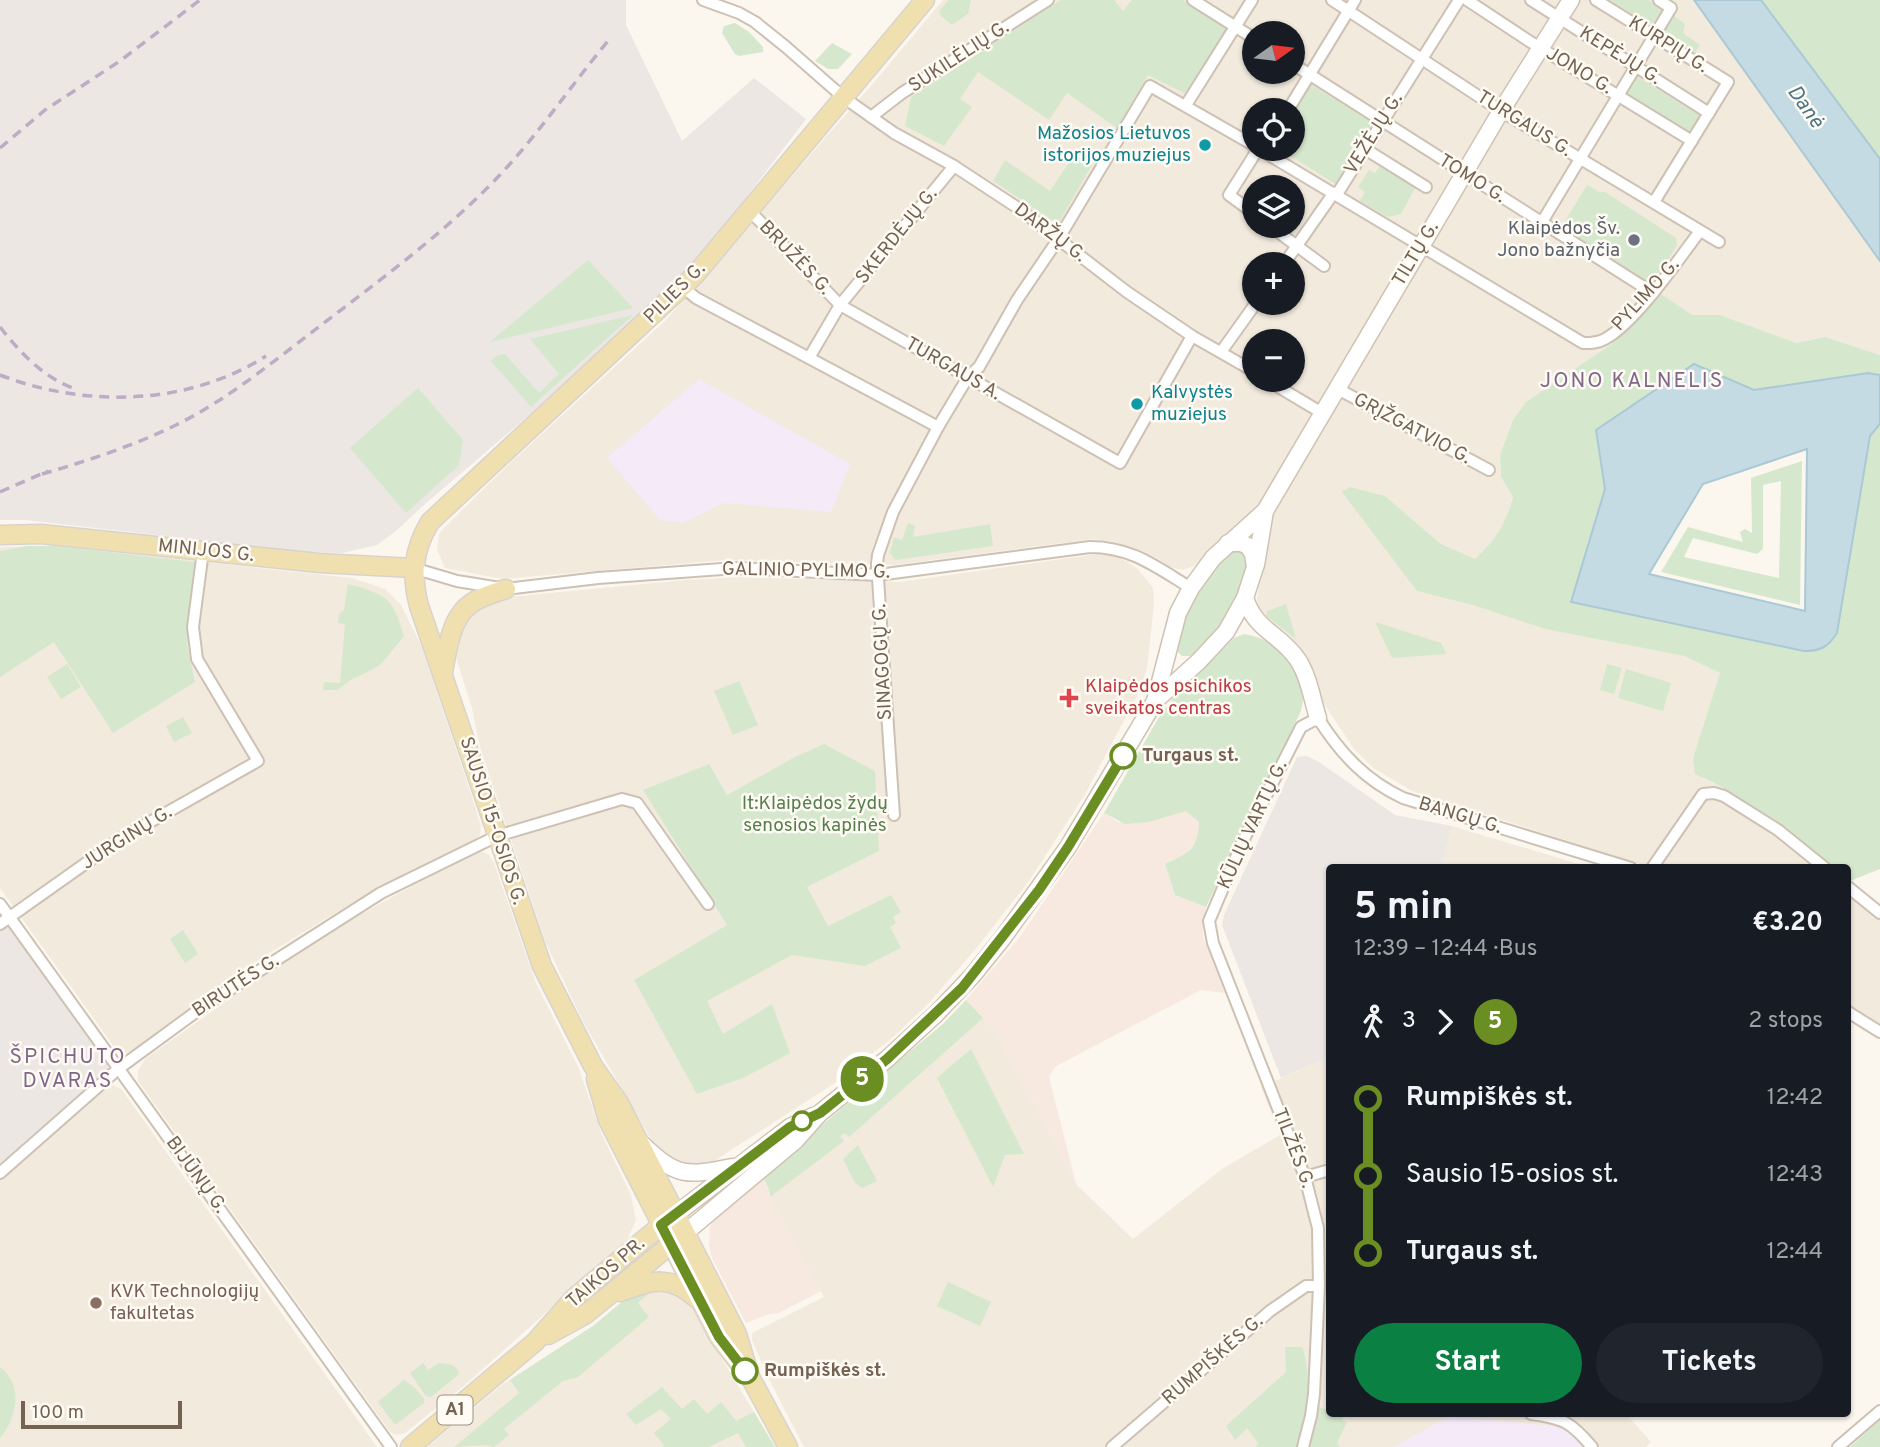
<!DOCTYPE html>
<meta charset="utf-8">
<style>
:root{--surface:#171b24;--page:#20242c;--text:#f1f3f6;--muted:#9ea1a6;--accent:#0b8043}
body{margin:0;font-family:Overpass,sans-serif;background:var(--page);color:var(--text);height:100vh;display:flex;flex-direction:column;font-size:26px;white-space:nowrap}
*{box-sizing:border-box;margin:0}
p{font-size:23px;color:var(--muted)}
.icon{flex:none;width:38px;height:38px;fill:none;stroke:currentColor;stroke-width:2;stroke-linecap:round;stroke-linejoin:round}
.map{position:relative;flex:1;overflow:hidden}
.side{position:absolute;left:1326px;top:864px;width:525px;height:553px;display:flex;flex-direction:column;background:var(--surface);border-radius:7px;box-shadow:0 2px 5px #0004}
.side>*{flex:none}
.badge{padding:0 14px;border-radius:23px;font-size:24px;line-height:46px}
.needle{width:46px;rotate:76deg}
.controls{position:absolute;left:1242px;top:21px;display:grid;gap:14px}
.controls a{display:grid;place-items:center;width:63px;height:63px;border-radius:50%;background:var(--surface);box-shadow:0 2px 5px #0004;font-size:35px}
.scale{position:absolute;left:21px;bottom:18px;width:161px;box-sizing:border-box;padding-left:7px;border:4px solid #756252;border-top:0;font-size:19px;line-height:24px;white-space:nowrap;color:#756252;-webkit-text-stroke:5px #fefbf4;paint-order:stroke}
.map>.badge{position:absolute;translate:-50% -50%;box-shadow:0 0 0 4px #fff}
.legs{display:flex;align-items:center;gap:10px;height:77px;padding:0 28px;font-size:23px}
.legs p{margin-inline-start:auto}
.overview{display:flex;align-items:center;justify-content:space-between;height:119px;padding:0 28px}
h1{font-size:38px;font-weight:700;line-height:52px}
.primary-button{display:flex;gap:14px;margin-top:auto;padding:14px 28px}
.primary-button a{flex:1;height:80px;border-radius:42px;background:var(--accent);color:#fff;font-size:28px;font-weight:700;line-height:80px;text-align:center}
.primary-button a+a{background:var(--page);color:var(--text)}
ul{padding:0 28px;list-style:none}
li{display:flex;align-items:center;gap:24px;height:77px;font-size:26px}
li i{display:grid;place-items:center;width:10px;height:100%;margin:0 9px;background:currentColor}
li i::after{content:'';width:18px;height:18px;margin:-9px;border:5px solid;border-radius:50%;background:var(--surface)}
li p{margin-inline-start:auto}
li:first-child i{background:linear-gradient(#0000 50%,currentColor 0)}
li:last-child i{background:linear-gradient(currentColor 50%,#0000 0)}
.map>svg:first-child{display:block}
</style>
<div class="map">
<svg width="1880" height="1447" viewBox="0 0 1880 1447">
<rect width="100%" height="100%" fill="#fbf7ee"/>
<g fill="#f2eadd" fill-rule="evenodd">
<path d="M943,0H1566L1377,305L1262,499L1243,524L1194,566L1183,570L1168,567L1116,542L1093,539L895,565L726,560L502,579L445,568L437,550L439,534L444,528L508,465L666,320L882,73ZM1255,33H1293V72H1255ZM1255,110H1293V149H1255ZM1255,187H1293V226H1255ZM1255,264H1293V303H1255ZM1255,341H1293V380H1255Z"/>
<path d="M1577,0H1694L1880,261V355L1825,337L1796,343L1720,315H1692L1613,343L1526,402L1513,420L1500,455L1501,477L1513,496L1504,525L1493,541L1475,559L1441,544L1385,496L1417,591L1476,606L1545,629L1684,656L1720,673L1693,758L1703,779L1718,785L1780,824L1834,868H1653L1412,791L1372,767L1354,749L1317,693L1305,657L1290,640L1261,620L1256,606L1269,518L1499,126Z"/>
<path d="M56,546L352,578L385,589L401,605L421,645L470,791L481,826L480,835L471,842L347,906L238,972L130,1052L125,1053L115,1048L0,888V547Z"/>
<path d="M1099,554H1111L1126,561L1138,569L1153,588L1154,604L1147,668L1139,692L1084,796L1029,881L978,946L929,1003L891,1039L832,1085L714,1161L691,1167L670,1161L656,1148L582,1020L545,941L480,747L472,708L455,654L459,625L483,603L507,597L686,580L742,577L899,582ZM793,758L727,925L708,764L727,796Z"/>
<path d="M1452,826L1592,868H1441Z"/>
<path d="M481,851L489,855L494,863L536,983L579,1069L602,1135L631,1195L636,1220L627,1240L465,1385L405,1433L396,1435L390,1432L138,1081V1071L145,1059L252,983L343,924L474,852Z"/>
<path d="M1848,880L1880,905V1026L1848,1005Z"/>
<path d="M966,1000L995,1031L1076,1184L1133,1239L1222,1169L1280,1135L1261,1087L1330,1057V1414H1626L1651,1442L1646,1447H804L772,1385L752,1340V1333L824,1297L770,1197L762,1175L943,1024Z"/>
<path d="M113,1085L122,1090L377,1447H0V1179L107,1086Z"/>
<path d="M658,1285L693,1301L708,1336L775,1447H427L503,1384L593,1326L634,1292Z"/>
</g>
<g fill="#f7e9e0">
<path d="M1186,810L1199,822L1198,839L1186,854L1165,864L1175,895L1206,907L1203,927V938L1225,993L1201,990L1056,1066L1049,1077L1076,1184L995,1031L966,1000L1020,937L1104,813L1118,822H1149Z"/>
<path d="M762,1175L770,1197L821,1291L779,1313L769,1314L746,1323L712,1258L709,1245L710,1227L714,1219Z"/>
</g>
<g fill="#ece7e2">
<path d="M0,0H626V25L682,141L754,78L806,119L742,203L675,283L533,412L426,503L396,531L377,545L342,553L306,552L25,520H0Z"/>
<path d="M1307,756L1319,762L1395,815L1452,826L1441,868H1330V1057L1281,1078L1222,925L1224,915L1297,757Z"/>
<path d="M0,912L107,1064L108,1070L0,1164Z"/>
</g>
<g fill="#f4eaf8">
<path d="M699,379L850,464L831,512L724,503L683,523L660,520L607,458Z"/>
<path d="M1449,1416L1561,1427L1584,1447H1394Z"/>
</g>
<g fill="#d5e8cd" fill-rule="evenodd">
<path d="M949,0H971L968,14L952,25L941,16L939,11Z"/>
<path d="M1061,0H1114L1123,11L1132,0H1183L1229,30L1199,78L1184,93L1148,75L1117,128L1067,93L1049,120L978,72L960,99L972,107L944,146L905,126L911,97Z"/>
<path d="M1610,0H1649L1664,10L1653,27Z"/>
<path d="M1761,0H1880V159Z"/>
<path d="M1673,15L1685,24L1683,33L1700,45L1694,54L1662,35Z"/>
<path d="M735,23L749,32L763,47V52L739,56L735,54L722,33L724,26Z"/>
<path d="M832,43L852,54L838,69H828L815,61Z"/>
<path d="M1636,76L1700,116L1689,134L1624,95Z"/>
<path d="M1310,84L1375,124L1337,185L1280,149H1293V112Z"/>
<path d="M1074,155L1092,165L1058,224L993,181L1005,160L1050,191Z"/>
<path d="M1382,163L1416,186L1401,214L1388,217L1360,201L1365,192L1358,187L1369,170L1375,173Z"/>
<path d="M1587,185L1600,192H1605L1676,238L1677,246L1651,284L1561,228Z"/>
<path d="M588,260L633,308L490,342Z"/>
<path d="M1661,294L1692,315H1720L1796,343L1825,337L1880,355V375L1867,373L1754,390L1694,364L1597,430L1605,489L1571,602L1804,651L1870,436L1880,424V869L1850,881L1848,868H1834L1780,824L1718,785L1695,774L1693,758L1720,673L1684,656L1545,629L1476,606L1417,591L1342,492L1350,487L1385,496L1441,544L1475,559C1498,537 1504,527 1513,497L1501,477L1500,455L1513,420L1526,402L1613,343Z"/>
<path d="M633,315L531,407L491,361L498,355L505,354L539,393L559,374L530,339Z"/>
<path d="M418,388L463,440L459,465L406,513L350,448Z"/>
<path d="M1802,461L1800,605L1661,572L1688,527L1743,542L1740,532L1745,529L1752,533L1751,478ZM1781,481L1779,578L1684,557L1693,538L1757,554L1763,549V485Z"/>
<path d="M908,523L915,526L913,537L990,524L993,546L896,560L890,553L894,537L902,540Z"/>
<path d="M26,546H56L195,562L187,645L195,682L113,733L54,642L0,677V551Z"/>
<path d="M1240,548L1250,562C1237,606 1224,623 1193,656H1182L1176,650C1177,642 1178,634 1180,627C1187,605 1216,551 1240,548Z"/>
<path d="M348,584C387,595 392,596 404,636L381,664L372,670L352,679L337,690H323L324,682L340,683L345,624L338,623L339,614L344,610Z"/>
<path d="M1286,604L1296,639L1266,616L1267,611Z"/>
<path d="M1375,622L1441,643L1446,654L1392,658Z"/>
<path d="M1244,634C1282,640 1311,672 1301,711L1206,907L1175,895L1165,864C1188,853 1198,850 1199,822L1186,811L1149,822L1125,824L1104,813L1159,717L1174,697L1234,638Z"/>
<path d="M67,664L81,687L61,699L47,677Z"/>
<path d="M1607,664L1622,668L1614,694L1600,690Z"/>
<path d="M1626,669L1671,683L1663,711L1618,698Z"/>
<path d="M739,681L758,725L733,735L714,691Z"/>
<path d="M183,717L192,733L174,742L166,726Z"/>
<path d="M824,744L875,771L879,851L807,887L828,926L891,895L901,912L893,917L896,923L890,927L901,948L865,966L792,955L707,1001L723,1034L772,1004L790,1053L743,1078L697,1094L634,980L727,925L643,790L709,764L727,795L793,758Z"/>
<path d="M183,930L198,954L185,963L170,939Z"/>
<path d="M966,1000L983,1018L849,1137L845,1133L840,1136L844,1141L770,1197V1191L762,1175L943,1024Z"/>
<path d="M971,1049L1024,1154L1005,1155L993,1187L937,1078Z"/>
<path d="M858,1145L877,1181L862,1188L855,1183L843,1159Z"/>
<path d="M948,1282L991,1302L980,1326L937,1306Z"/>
<path d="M653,1290L638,1303L649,1317L578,1377L563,1381L504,1429L509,1435L494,1447L485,1445L454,1447L519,1393L510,1380L593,1326L634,1292Z"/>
<path d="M1285,1347H1302C1313,1374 1306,1421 1297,1447H1256L1258,1443L1247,1428L1235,1440L1226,1426L1286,1372Z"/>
<path d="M423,1363L428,1370L439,1363C447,1364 458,1364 459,1374L431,1397L426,1396L410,1373Z"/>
<path d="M0,1367C24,1385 17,1418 0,1438Z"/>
<path d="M404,1380L414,1387L424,1399V1403L395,1425L378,1402Z"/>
<path d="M662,1387L682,1409L694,1399L707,1414L721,1402L736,1421L754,1412L775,1447H746L738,1433L709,1447H662L664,1445L654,1433L671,1419L661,1409L636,1425L626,1414Z"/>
<path d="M1317,1406L1327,1410L1330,1409V1414H1345L1342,1420L1347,1422L1337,1443L1340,1447H1309Z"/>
<path d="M1880,1420V1447H1850Z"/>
</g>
<g fill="#c4dbe3" stroke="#abc9d4" stroke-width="2" fill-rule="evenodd">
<path d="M1694,0H1761L1880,159V261Z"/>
<path d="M1694,364L1754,390L1868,373L1880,375V424L1870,436L1837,633C1828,647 1821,651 1804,651L1571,602L1605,489L1596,430ZM1807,449L1805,611L1649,574L1703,484Z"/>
</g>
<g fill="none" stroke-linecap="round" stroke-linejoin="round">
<defs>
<g id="street">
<path d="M703,0L739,13L755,22L786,47L843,97L894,133L954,166L1018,208L1127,292L1192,336L1255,372"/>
<path d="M1193,0L1255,39"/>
<path d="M1332,0L1501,111L1719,242"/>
<path d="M1467,0L1529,41L1692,141"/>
<path d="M1531,0L1709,113"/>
<path d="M1596,0L1728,82L1654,202"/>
<path d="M1293,64L1653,293"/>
<path d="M1186,105L1252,0"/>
<path d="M1288,110L1355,0"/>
<path d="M871,117L902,93L1048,0"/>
<path d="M1259,149L1583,343C1591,343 1598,343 1605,339C1636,322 1678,260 1700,231"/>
<path d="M1365,149L1426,187"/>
<path d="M750,211L840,305L1120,463L1192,336"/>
<path d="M1255,214L1229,195L1258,149"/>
<path d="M1542,222L1671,8L1659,0"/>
<path d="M1270,226L1324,266"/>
<path d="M1284,264L1333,194L1339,191L1459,0"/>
<path d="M684,288L696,298L809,358L840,305L954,166"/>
<path d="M1221,352L1256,303"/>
<path d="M809,358L938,427"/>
<path d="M1267,380L1322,413"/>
<path d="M1336,388L1489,470"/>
<path d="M413,568L457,581L506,589L598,578L736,568L878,575L1090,547C1132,547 1156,567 1191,588"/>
<path d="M894,815L877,564L878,555L893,512L938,427L968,377L979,367L1017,300L1059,238L1150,86L1255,146"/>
<path d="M1652,868L1703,794L1714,793L1724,796L1778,830L1825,868"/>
<path d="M1848,887L1880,913"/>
<path d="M0,904L391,1447"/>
<path d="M0,924L120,839L258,761L197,659L193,627L203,551"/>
<path d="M1848,1012L1880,1032"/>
<path d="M0,1173L118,1069L204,1006L381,893L497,836L622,799L637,803L708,904"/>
<path d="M1305,1177L1326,1171L1330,1173"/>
<path d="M1531,1414C1563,1418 1571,1422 1592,1447"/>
<path d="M1112,1447L1270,1311L1306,1286H1319"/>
<path d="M1303,1447L1311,1416L1314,1394L1319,1286L1318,1228L1305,1177L1213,943L1209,921L1243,841L1301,727L1318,718C1340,753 1365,780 1403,798L1631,868"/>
<path d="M1838,1447L1880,1411"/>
</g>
<g id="secondary">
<path d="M1256,565L1265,511"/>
<path d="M1245,598C1256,632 1280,633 1298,660C1309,677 1312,699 1318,718"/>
<path d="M1155,701L1178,613L1191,588L1213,558L1265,511L1501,111L1571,0"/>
<path d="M642,1144C677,1178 687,1176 732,1167"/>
<path d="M676,1214L790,1127L813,1116"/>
<path d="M685,1233L796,1140L820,1113L887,1059L936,1014L973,975L1002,939L1068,847L1155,701L1199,661L1226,632L1235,616L1245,598L1255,567L1253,554L1248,546L1241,543H1228"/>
</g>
<g id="primary">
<path d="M0,535L41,534L319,563L413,568"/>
<path d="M443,672C448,646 451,611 479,599C487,595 497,592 506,589"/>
<path d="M596,1079L608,1120L719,1337L750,1377L788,1447"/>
<path d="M620,1292C651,1281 670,1273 697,1299"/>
<path d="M548,1335L586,1314L680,1237"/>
<path d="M750,1377L737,1334L619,1103L593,1066L542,966L419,606C411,575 413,550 430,522L695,275L925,0"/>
<path d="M410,1447L535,1342L575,1297L670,1218"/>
</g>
</defs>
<use href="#street" stroke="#cdc1b4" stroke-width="14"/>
<use href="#secondary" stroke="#cfc2b2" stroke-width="19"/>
<use href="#primary" stroke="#d8d3cf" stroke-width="21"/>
<use href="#street" stroke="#fff" stroke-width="10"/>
<use href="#secondary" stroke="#fff" stroke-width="16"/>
<use href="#primary" stroke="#f1e0af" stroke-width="18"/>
<g stroke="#bcacc5" stroke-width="3.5" stroke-dasharray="10 7" stroke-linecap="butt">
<path d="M0,148L45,110L120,61L200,0"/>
<path d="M0,327C21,354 45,379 78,390"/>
<path d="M0,375C85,408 188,406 266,356"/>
<path d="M42,474C87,461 133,446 176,425C227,400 274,361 320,326C385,276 453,227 509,165C544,126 574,82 608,41"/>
<path d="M0,492L48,471"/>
</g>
</g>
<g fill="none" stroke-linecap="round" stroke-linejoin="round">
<defs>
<path id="line-1" d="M745,1371L719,1337L661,1225L790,1127L820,1113L887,1059L962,988L1039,890L1068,847L1123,756"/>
</defs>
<use href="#line-1" stroke="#fff" stroke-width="16"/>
<use href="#line-1" stroke="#6b8e23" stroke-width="10"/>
</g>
<g fill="#0f9aa8" stroke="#fefbf4" stroke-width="2.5">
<circle cx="1205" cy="145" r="7"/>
<circle cx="1137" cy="404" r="7"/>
</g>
<circle fill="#6b7280" stroke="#fefbf4" stroke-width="2.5" cx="1634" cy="240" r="7"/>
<path fill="#e0444e" stroke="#fefbf4" stroke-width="2.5" d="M1065.5 687.5h7v7h7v7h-7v7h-7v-7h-7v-7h7z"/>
<g fill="#fff" stroke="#6b8e23" stroke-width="3.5">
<circle cx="1123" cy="756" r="12"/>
<circle cx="802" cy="1121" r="9"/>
<circle cx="745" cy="1371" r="12"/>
</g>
<circle fill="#8d6e63" stroke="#fefbf4" stroke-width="2.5" cx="96" cy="1303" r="7"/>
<g text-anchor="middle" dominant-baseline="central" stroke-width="5" stroke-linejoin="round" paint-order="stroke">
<rect fill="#fefbf4" stroke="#9e9083" stroke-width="2" x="437.5" y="1395.5" width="35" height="29" rx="5"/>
<g font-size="18" font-weight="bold" fill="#756252">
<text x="455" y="1410">A1</text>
</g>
<g font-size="19" fill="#756252" stroke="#fefbf4">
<text transform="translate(1668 45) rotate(32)">KURPIŲ G.</text>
<text transform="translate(1620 56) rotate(32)">KEPĖJŲ G.</text>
<text transform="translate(959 57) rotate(-33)">SUKILĖLIŲ G.</text>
<text transform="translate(1579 71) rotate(31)">JONO G.</text>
<text transform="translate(1524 124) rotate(32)">TURGAUS G.</text>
<text transform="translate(1374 134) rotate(-58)">VEŽĖJŲ G.</text>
<text transform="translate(1472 179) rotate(32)">TOMO G.</text>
<text transform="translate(1050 233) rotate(37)">DARŽŲ G.</text>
<text transform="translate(897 236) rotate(-51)">SKERDĖJŲ G.</text>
<text transform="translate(1416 254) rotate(-59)">TILTŲ G.</text>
<text transform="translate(795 258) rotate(46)">BRUŽĖS G.</text>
<text transform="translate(675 293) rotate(-45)">PILIES G.</text>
<text transform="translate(1646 295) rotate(-48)">PYLIMO G.</text>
<text transform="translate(953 369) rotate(30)">TURGAUS A.</text>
<text transform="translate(1412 429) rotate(28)">GRĮŽGATVIO G.</text>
<text transform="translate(206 551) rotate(6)">MINIJOS G.</text>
<text transform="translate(806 571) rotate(1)">GALINIO PYLIMO G.</text>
<text transform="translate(883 662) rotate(-93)">SINAGOGŲ G.</text>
<text transform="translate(1460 816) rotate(17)">BANGŲ G.</text>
<text transform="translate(492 821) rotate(72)">SAUSIO 15-OSIOS G.</text>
<text transform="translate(1253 825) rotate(-65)">KŪLIŲ VARTŲ G.</text>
<text transform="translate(127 838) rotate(-32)">JURGINŲ G.</text>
<text transform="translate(236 986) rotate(-33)">BIRUTĖS G.</text>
<text transform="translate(1293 1148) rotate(69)">TILŽĖS G.</text>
<text transform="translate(196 1175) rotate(54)">BIJŪNŲ G.</text>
<text transform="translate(606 1273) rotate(-41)">TAIKOS PR.</text>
<text transform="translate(1213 1360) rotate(-41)">RUMPIŠKĖS G.</text>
</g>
<g font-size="19" fill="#0d838f" stroke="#fefbf4" text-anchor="end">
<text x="1191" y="134">Mažosios Lietuvos<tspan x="1191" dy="22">istorijos muziejus</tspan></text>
<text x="1151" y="393" text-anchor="start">Kalvystės<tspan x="1151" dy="22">muziejus</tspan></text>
</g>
<g font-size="19" fill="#5b616d" stroke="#fefbf4" text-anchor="end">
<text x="1620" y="229">Klaipėdos Šv.<tspan x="1620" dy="22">Jono bažnyčia</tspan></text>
</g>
<g font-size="19" fill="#be3a42" stroke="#fefbf4" text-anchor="start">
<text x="1085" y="687">Klaipėdos psichikos<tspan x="1085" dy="22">sveikatos centras</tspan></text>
</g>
<g font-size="19" font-weight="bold" fill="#756252" stroke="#fefbf4" text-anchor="start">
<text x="1142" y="756">Turgaus st.</text>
<text x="764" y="1371">Rumpiškės st.</text>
</g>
<g font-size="19" fill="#577e4f" stroke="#fefbf4">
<text x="815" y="804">lt:Klaipėdos žydų<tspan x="815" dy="22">senosios kapinės</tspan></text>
</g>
<g font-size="19" fill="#785e54" stroke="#fefbf4" text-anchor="start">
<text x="110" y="1292">KVK Technologijų<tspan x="110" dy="22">fakultetas</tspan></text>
</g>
<g font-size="21" font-style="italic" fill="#4e7585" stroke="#fefbf4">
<text transform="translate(1805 107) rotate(55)">Danė</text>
</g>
<g font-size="21" letter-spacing="2" fill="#826689" stroke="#fefbf4">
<text x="1632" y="381">JONO KALNELIS</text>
<text x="68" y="1057">ŠPICHUTO<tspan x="68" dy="24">DVARAS</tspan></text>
</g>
</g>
</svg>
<div class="controls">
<a><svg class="needle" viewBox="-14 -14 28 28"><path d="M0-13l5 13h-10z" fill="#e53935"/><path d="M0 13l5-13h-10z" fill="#9ea1a6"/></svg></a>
<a><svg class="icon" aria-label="locate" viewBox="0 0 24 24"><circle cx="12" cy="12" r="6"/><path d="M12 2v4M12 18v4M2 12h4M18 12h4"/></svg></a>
<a><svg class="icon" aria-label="layers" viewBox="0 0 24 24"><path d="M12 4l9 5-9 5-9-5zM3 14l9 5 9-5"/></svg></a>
<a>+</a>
<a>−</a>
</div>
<div class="scale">100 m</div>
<b class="badge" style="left:862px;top:1079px;background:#6b8e23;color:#fff">5</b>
<section class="side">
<div class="overview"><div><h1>5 min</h1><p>12:39 – 12:44 · Bus</p></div><b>€3.20</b></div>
<div class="legs"><svg class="icon" aria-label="walk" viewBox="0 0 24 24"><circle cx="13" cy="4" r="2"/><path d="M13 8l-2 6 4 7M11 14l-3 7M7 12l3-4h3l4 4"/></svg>3<svg class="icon" aria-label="forward" viewBox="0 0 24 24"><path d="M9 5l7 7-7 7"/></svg><b class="badge" style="background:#6b8e23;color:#fff">5</b><p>2 stops</p></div>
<ul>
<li><i style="color:#6b8e23"></i><b>Rumpiškės st.</b><p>12:42</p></li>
<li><i style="color:#6b8e23"></i><span>Sausio 15-osios st.</span><p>12:43</p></li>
<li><i style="color:#6b8e23"></i><b>Turgaus st.</b><p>12:44</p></li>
</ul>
<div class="primary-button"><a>Start</a><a>Tickets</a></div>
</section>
</div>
